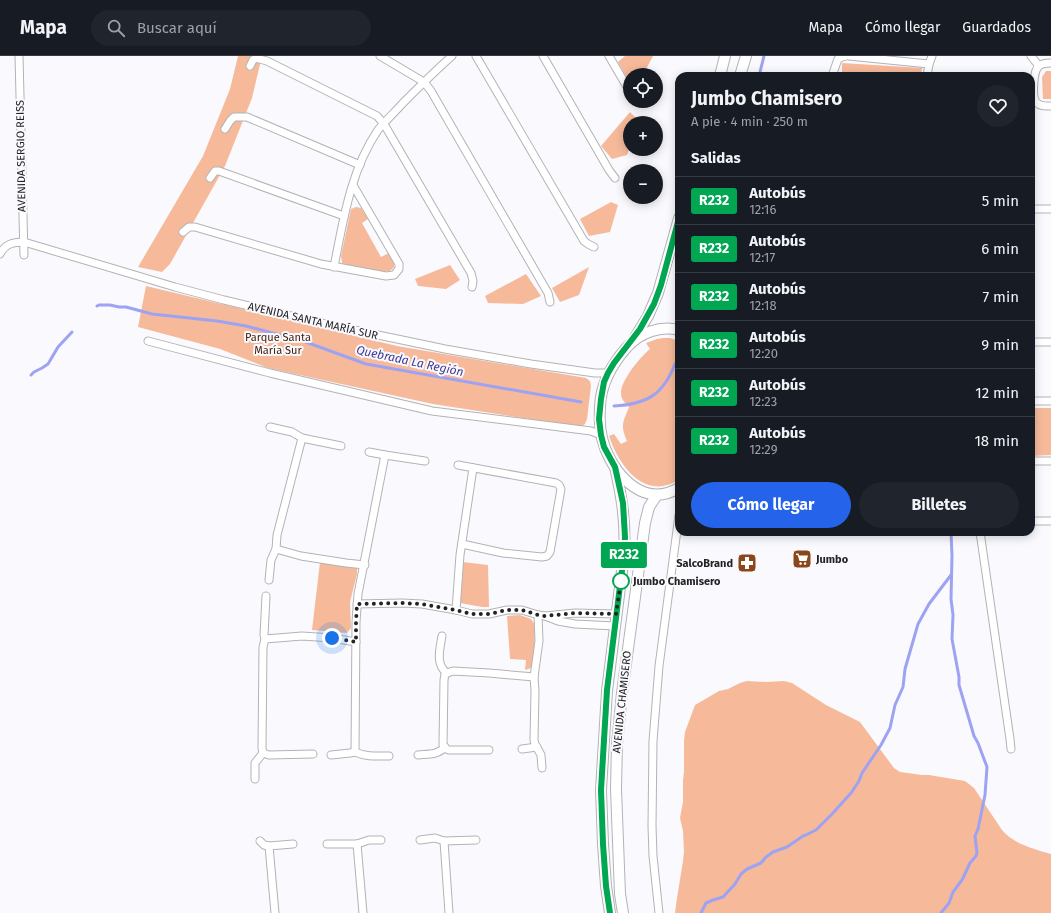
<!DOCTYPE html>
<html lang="es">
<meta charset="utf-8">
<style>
:root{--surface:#171b24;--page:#20242c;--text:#f1f3f6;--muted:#9ea1a6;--line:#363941;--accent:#2563eb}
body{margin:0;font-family:"Fira Sans",sans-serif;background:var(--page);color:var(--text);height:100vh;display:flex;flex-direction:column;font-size:15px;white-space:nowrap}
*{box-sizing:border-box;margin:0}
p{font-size:13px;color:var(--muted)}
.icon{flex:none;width:22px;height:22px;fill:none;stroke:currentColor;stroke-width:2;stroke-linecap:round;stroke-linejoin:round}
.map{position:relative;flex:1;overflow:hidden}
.sheet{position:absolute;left:675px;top:16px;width:360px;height:464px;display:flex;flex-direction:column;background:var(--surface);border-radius:12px;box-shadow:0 2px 10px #0003}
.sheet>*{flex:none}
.badge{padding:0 8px;border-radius:3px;font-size:14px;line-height:26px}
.fabs{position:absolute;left:623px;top:12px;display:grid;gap:8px}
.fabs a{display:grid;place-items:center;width:40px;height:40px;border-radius:50%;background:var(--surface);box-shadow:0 2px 10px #0003;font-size:20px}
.you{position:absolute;width:20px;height:20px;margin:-10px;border:3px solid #fff;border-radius:50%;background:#1a73e8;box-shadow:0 0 0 6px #1a73e833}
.map>.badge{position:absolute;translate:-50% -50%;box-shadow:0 0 0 2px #fff}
h2{padding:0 16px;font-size:15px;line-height:36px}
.round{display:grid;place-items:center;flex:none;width:42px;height:42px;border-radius:21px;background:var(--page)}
.headline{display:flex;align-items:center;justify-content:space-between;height:68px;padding:0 16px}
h1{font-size:19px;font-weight:700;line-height:30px}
.primary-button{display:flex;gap:8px;margin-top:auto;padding:8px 16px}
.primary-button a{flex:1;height:46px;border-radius:24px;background:var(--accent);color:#fff;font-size:16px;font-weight:700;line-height:46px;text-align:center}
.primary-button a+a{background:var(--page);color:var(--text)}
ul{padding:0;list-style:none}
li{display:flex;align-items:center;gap:12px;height:48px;padding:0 16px;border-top:1px solid var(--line)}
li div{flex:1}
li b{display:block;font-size:15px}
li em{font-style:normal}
li .badge{min-width:44px;font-weight:700;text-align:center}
header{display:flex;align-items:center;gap:24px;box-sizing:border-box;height:56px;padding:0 20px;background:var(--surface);border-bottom:1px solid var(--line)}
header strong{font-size:19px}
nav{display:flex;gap:22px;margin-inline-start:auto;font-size:14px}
.search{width:280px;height:36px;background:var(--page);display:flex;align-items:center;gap:10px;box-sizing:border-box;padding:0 14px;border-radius:22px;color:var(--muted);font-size:15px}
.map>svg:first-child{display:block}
</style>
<header>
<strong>Mapa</strong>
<div class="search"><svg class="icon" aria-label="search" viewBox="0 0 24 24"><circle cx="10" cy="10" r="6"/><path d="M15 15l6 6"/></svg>Buscar aquí</div>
<nav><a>Mapa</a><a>Cómo llegar</a><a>Guardados</a></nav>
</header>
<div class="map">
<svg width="1051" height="857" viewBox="0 0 1051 857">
<rect width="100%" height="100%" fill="#fafafe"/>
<g fill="#f6ba9a">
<path d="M238,0H262L252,42L225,110L170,208L162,216L138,211L203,100L230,33Z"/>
<path d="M625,0H653L643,19H630V23L628,24L618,6Z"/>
<path d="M842,7L922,12L921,20H842Z"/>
<path d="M1046,15H1051V43H1043L1042,21Z"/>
<path d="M630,56L638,64L637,67H630V90L627,99L612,103L601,90Z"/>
<path d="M611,146L618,149L610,176L589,180L580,163Z"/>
<path d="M356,151L361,152L368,163L362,167L381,201L389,197L394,207V211L390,215L384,216L345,209L342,207L341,200L351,153Z"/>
<path d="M450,209L460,224L446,233L418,230L415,223Z"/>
<path d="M589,211L579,239L560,246L552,232Z"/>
<path d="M526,218L541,240L523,248L488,247L485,240Z"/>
<path d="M146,230L397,290L586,322L590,325L591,330L587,363L585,368L581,371L433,348L268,312L220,293L138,271Z"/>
<path d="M663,282H670L679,285V424C644,445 619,410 609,380L614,378L621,388L627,385C620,368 623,367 629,351C625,347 621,343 621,338C620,325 641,300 650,293L646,287L657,283Z"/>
<path d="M1031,352H1051V399L1031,400Z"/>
<path d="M320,506L357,511V518L350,546L351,572L347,577L312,574Z"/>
<path d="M463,506L488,509L489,551H482L460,547Z"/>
<path d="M520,559L531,563L535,569L534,606L531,612L525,614L526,604L510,603L507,560Z"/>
<path d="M747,625L766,626L784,625L792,627L826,649L860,666L894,712L900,716L922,719H929L965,725L974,732L1002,774C1014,788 1033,793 1051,798V857H675L677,842L683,805L684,796L683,775L680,762L683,746V724L684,716V685L685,676L695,649L719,635L728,633L740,627Z"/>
</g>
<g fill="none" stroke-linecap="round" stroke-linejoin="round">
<g stroke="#9da2f3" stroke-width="3">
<path d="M759,20L764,0"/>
<path d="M97,250L99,249H110L119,251H126L152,258L217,265L246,270L303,285L366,308L581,346"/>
<path d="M31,319L34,316L42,312L48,308L58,291L72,276"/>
<path d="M614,350C647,348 663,339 675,308"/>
<path d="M701,857L706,847L713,844L723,841L735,828L741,818L747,813L761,807L766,801L773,796L787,791L803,780L806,779L816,774L832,758L851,737L859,725L862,717L881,689L890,672L895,649L903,631L905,613L918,568L929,548L951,519"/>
<path d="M941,857L949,847L953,836L962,824L970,807L976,800L977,797L975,780L978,773L985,739L987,711L978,687L974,680L959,629V621L952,583L953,559L951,543L952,500L951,476"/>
</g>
<defs>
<g id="street">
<path d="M19,0L24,199"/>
<path d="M380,0L424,26L431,35L548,237L550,246"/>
<path d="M476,0L584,185L588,188L594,191"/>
<path d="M543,0L609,114L615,122"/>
<path d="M609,0L630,36"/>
<path d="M849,0L929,8"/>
<path d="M1031,0L1039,10"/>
<path d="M1051,7C1047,7 1042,7 1039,10C1033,14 1032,41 1036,46C1040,51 1046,50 1051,50"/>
<path d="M250,10L253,4L256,2L267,5L377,60L384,68L471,217L473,225L472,231"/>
<path d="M832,20L838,3L842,1L846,0"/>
<path d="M927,20L929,8L932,0"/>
<path d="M225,73L230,65L234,61H247L360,109"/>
<path d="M210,122L215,115H219L344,160"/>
<path d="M1031,153H1051"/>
<path d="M183,176L189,171H195L321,208L386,220L394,219L399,213V208L353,129"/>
<path d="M0,198C5,188 13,186 24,186L175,231L224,244L316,266L445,293L531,308L595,317H608"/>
<path d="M334,211C343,165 351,113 378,74C386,64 395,56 403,47C419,31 435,15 452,0"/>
<path d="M148,285L270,317L432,355L591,375L601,379"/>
<path d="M1031,286H1051"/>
<path d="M1031,345H1051"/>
<path d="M270,371L292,376L302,382L341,390"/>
<path d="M369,396L385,399L425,405"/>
<path d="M1031,405H1051"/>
<path d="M458,409L556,427L559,429L561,433L550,496L547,500L542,501L503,497L462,488"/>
<path d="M1031,465H1051"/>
<path d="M980,476L1010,683L1011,693"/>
<path d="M276,493L301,500L346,507L365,509"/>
<path d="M269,524L271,504L276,493L277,479L302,382"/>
<path d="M357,548L402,547L422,548L456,554L472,558H489L507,554H522L538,559L545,560L575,557L616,558"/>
<path d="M456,554L460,499L473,412"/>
<path d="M538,559L539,585L534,621L535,635L534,684L535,688L541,699L542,712"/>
<path d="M545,560L558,565L575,568L615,570"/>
<path d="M442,580C440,592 435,609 447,617"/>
<path d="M265,583L264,579L266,540"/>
<path d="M522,693L537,691"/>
<path d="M489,694H449L446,693L443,689L444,624L445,618L450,616L453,615L489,617L534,621"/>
<path d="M355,696L356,566L358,538L385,399"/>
<path d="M263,697L262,692L263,591L265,583L302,580L332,582L356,586"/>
<path d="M263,697L269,699L313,698"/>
<path d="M331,699L350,697L355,696C366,701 377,700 389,700"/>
<path d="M418,699C428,698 438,699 445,691"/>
<path d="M255,723V707L263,697"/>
<path d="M420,784L435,782L444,785L476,784"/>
<path d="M260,785L264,789L269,790L293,788"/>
<path d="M444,785L449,857"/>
<path d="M327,788H357L369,784H381"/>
<path d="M357,788L363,857"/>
<path d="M269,790L275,857"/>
<path d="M659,857L653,800L652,770L653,685L659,610L679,459"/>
</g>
<g id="secondary">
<path d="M720,20L725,0"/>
<path d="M740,20L746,0"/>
<path d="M679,274C660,269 640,277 627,291C612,308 601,327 600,350C599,364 600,379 605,392C617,422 645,452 679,432"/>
<path d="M634,283L648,260L658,237L679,162"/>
<path d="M610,857L606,830L603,788L601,734L607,635L624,499C626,466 622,442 615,411"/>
<path d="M623,857L620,838L616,733L617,688L622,637L645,467L649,451L657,439"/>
</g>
</defs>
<use href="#street" stroke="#b2b3b6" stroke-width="9"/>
<use href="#secondary" stroke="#b2b3b6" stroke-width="12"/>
<use href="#street" stroke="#fff" stroke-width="7"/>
<use href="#secondary" stroke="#fff" stroke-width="10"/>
</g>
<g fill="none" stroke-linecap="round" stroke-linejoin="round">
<defs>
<path id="line" d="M610,857L606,830L603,788L601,734L607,634L624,498L625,481L623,447L615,411L604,391L601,379L599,363L601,343L604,326L608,317L614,307L640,273L654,248L661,229L679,162"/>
</defs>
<use href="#line" stroke="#fff" stroke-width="9"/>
<use href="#line" stroke="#00a651" stroke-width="6"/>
<path stroke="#232324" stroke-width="4" stroke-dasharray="0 7.2" d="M332,582L356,586V566L357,548L402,547L422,548L456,554L472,558H489L507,554H522L538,559L545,560L575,557L616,558L621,525"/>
</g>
<defs>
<symbol id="supermarket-square" viewBox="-11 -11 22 22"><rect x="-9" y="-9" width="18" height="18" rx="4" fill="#8b461c" stroke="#fafafe"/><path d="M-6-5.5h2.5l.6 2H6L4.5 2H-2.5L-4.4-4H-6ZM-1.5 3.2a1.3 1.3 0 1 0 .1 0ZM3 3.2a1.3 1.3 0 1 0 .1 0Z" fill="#fff"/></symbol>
<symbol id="pharmacy-square" viewBox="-11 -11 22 22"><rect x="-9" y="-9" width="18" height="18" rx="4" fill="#8b461c" stroke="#fafafe"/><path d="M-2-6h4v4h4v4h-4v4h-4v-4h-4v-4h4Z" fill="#fff"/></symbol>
</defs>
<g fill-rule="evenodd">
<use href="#supermarket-square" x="791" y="492" width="22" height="22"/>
<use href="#pharmacy-square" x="736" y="496" width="22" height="22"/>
</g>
<circle fill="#fff" stroke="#00a651" stroke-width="2" cx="621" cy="525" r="8"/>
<g text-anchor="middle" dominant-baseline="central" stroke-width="4" stroke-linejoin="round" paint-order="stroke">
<g font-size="11" fill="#232324" stroke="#fafafe">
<text transform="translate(21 100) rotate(-91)">AVENIDA SERGIO REISS</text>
<text transform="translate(313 265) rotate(13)">AVENIDA SANTA MARÍA SUR</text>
<text transform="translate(622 646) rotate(-84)">AVENIDA CHAMISERO</text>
</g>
<g font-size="11" fill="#42210e" stroke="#fafafe">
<text x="278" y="281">Parque Santa<tspan x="278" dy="13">María Sur</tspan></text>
</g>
<g font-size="11" font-weight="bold" fill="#232324" stroke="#fafafe" text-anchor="start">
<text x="816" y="503">Jumbo</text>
<text x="733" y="507" text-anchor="end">SalcoBrand</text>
</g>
<g font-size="11" font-weight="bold" fill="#232324" stroke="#fafafe" text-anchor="start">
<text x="633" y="525">Jumbo Chamisero</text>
</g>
<g font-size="12" font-style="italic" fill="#3e3894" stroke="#fafafe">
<text transform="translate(410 305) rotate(12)">Quebrada La Región</text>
</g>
</g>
</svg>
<div class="fabs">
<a><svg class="icon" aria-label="locate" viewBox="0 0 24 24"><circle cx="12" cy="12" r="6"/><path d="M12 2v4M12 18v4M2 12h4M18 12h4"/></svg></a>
<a>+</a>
<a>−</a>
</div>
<div class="you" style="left:332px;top:582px"></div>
<b class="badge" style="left:624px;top:499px;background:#00a651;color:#fff">R232</b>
<section class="sheet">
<div class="headline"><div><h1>Jumbo Chamisero</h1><p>A pie · 4 min · 250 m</p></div><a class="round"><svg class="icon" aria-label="heart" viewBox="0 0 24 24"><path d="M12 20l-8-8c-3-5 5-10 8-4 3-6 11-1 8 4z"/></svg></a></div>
<h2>Salidas</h2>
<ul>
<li><span class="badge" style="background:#00a651;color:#fff">R232</span><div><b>Autobús</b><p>12:16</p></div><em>5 min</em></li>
<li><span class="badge" style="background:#00a651;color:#fff">R232</span><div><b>Autobús</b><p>12:17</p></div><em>6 min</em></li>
<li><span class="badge" style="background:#00a651;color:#fff">R232</span><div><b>Autobús</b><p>12:18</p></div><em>7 min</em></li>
<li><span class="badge" style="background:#00a651;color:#fff">R232</span><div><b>Autobús</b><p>12:20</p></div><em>9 min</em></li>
<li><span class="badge" style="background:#00a651;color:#fff">R232</span><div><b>Autobús</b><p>12:23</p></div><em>12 min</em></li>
<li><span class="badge" style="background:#00a651;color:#fff">R232</span><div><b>Autobús</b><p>12:29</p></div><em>18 min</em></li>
</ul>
<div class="primary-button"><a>Cómo llegar</a><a>Billetes</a></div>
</section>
</div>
